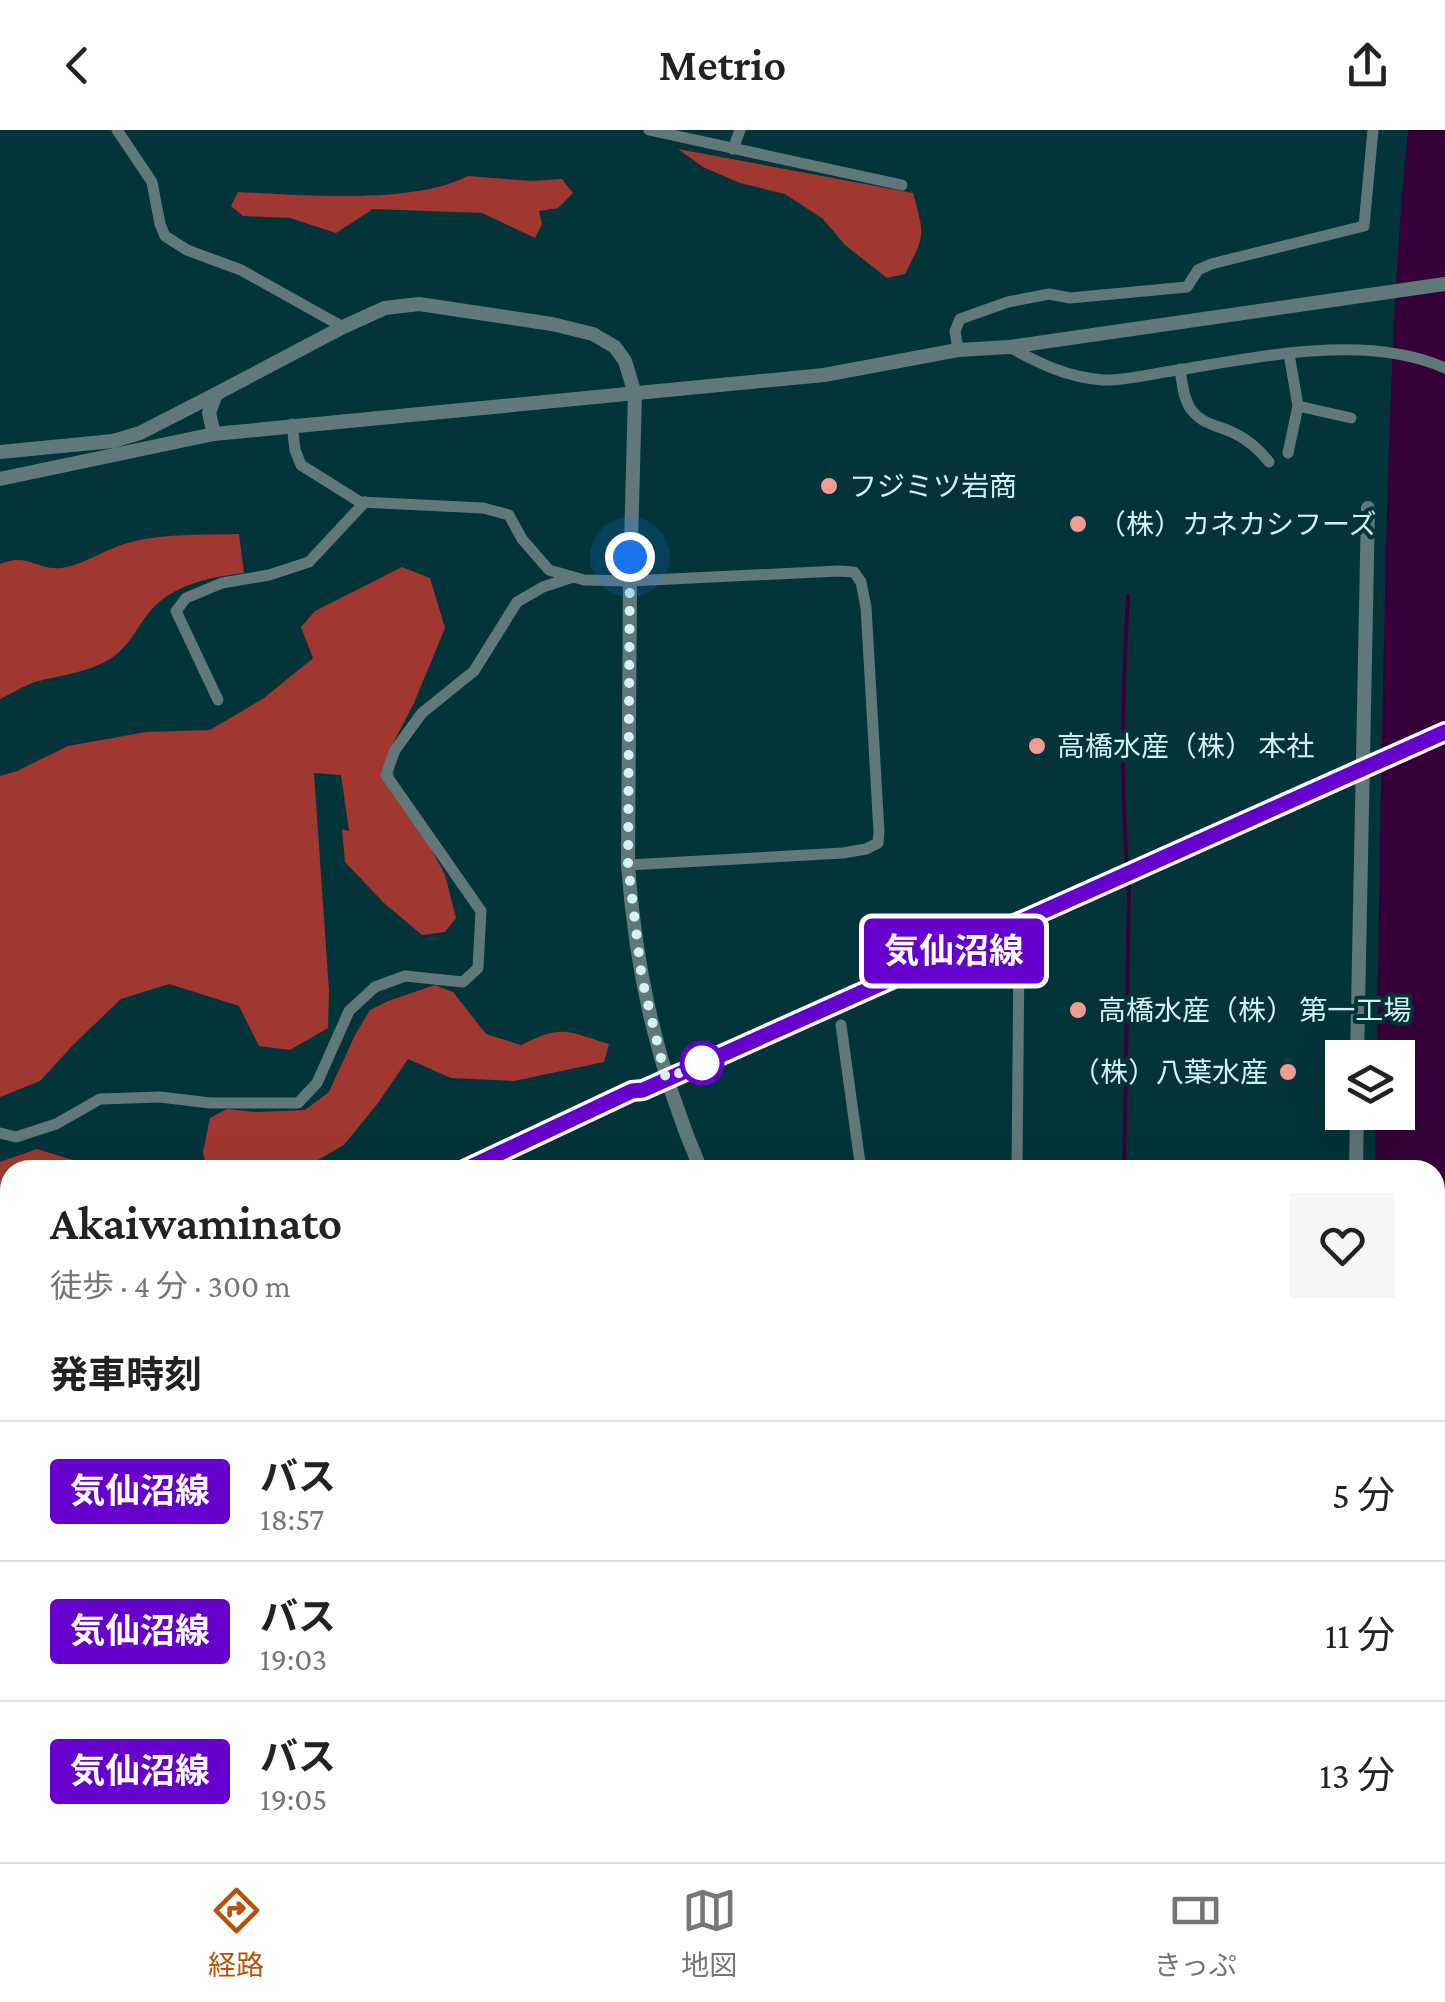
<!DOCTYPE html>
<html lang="ja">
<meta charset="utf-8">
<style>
:root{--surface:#fff;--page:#f6f6f6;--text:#222;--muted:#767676;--line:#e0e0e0;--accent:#b45309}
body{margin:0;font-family:"Crimson Pro","Noto Sans JP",serif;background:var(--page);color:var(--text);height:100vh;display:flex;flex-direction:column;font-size:38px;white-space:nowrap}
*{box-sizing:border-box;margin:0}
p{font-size:32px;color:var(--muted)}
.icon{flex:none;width:55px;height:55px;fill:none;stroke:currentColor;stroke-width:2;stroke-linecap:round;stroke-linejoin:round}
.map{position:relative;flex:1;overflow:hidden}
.side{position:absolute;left:0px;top:1030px;width:1445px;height:702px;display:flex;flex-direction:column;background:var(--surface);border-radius:30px 30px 0 0;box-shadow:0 10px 40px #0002}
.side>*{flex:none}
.badge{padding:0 20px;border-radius:8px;font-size:35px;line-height:65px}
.buttons{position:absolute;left:1325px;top:910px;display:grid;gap:20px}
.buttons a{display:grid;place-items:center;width:90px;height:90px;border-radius:0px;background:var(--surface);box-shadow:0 10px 40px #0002;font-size:50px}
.you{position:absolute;width:50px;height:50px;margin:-25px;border:8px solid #fff;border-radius:50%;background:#1a73e8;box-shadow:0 0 0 15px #1a73e833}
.map>.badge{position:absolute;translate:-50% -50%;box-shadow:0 0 0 5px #fff}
h2{padding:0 50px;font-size:38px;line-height:90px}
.round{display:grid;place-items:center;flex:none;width:105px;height:105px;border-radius:0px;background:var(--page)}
.overview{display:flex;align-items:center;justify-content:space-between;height:170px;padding:0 50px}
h1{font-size:48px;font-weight:600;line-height:75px}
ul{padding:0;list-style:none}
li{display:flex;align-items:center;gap:30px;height:140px;padding:0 50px;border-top:2px solid var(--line)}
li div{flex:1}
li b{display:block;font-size:38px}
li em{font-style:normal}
li .badge{min-width:110px;font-weight:700;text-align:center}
header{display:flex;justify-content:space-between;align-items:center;height:130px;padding:0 50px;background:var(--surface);font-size:45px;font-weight:600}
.dock{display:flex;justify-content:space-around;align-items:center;height:140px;border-top:2px solid var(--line);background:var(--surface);font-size:28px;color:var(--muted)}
.dock a{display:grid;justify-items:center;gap:5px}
.dock .current{color:var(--accent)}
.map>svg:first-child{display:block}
</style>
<header><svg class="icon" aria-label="back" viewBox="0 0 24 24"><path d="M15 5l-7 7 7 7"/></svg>Metrio<svg class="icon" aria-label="share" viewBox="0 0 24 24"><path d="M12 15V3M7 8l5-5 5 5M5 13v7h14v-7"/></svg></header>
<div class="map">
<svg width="1445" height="1732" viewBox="0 0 1445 1732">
<rect width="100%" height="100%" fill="#033439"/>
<g fill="#a03730">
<path d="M678,19L913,63C925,106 925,105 905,144L887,148L845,115L823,89L785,64L740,53L703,37Z"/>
<path d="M468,46L531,51L562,49L573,63L558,78L539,81L542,94L535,108L482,83L373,79L336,103L290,88L243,86L231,76L238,62C302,65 411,75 468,46Z"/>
<path d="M239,404L244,443C213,447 179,453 156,475C139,491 132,515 110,529C87,543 61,545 35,552C23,556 11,564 0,569V434C28,422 39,441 61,438C80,436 103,421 121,415C159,403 200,405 239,404Z"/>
<path d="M402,437L430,448L445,498L414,573L390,619L396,661L423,703L445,745L456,788L445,802L422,805L384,773L345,732L342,699L349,701L341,645L314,643L329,861L328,898L290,920L259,916L239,876L169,854L121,869L73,915L40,951L0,967V646L17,641L68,616L146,602L210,600L264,568L313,528L301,497L315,481Z"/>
<path d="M435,855L453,862L486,904L521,915C562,894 567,901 609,914L604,932L514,951L451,948L408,929L378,973L344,1015L309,1035L307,1040H207L203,1022L210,988L227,979L257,982L305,980L329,962L355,905L370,880L388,871Z"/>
<path d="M37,1019L86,1034L92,1040H10V1154L0,1157V1032Z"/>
<path d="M10,1253V1709L0,1716V1258Z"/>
</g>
<path fill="#370039" d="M1408,0H1445V1732H1328L1326,1723L1435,1722V1040H1375L1376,983L1398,982V928L1377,927C1379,758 1382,588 1386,418C1390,278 1394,139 1408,0Z"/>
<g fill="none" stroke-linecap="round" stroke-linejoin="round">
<path stroke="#370039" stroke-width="4" d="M1124,1040L1129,762C1120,663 1122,565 1128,466"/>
<g stroke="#61787b" stroke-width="11">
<path d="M117,0L152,52L160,94L165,106L187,120L241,140L343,197"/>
<path d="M649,0L902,55"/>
<path d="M733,19L740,0"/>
<path d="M1009,217C1041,234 1066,247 1103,250C1125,251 1150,244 1172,241C1256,228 1365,202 1445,238"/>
<path d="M958,220L955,201L960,189L1008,172L1049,164L1070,168L1187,157L1198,140L1211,134L1364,96L1373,0"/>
<path d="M1180,239C1182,252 1183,267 1190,278C1201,294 1216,295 1232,302C1247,309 1259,319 1269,332"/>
<path d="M1298,276L1351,288"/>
<path d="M292,294L295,320L301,335L360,372L483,378L509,385L522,409L549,440L584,450L630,451L838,441L854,442L861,452L866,477L879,702L878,713L866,719L843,723L628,735"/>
<path d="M1288,323L1298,276L1289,224"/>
<path d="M218,570L176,481L186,468L222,453L269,445L309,432L365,372"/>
<path d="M841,895L861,1040"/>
<path d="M0,1003L16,1007L56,994L100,969L160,967L210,973H298L317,953L349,881L375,857L405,846L463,852L478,838L481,781L386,645L395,620L422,583L474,541L517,472L543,457L573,447"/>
<path d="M1017,1040L1019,820"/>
<path d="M105,1722L108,1732"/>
<path d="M1117,1722L1125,1732"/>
<path d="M44,1732L63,1722"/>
<path d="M717,1732L732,1722"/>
<path d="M1224,1732L1229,1722"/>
</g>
<g stroke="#61787b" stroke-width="14">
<path d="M214,304L824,245L958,220L1009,217L1445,154"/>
<path d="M0,322L113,311L140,303L216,264"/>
<path d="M0,349L214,304L209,283L216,264L343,197L385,178L419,174L552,194L593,204L615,217L625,231L635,264L630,451L628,735C636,844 658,939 701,1040"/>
<path d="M1357,928L1368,378"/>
<path d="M1356,1040L1357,982"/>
<path d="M1435,1587L1445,1588"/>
<path d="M1300,1722L1302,1732"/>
</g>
<g stroke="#a5e0e9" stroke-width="20">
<path d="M1435,1557H1445"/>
<path d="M253,1732L274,1722"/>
<path d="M317,1732L347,1722"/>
<path d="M363,1732L393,1722"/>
<path d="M529,1732L558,1722"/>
</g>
</g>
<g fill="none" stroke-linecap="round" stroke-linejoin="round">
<defs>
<path id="line" d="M464,1040L632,961L643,960L1445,602"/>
</defs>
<use href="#line" stroke="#fff" stroke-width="22"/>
<use href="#line" stroke="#60c" stroke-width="15"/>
<path stroke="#d4f1f5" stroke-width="10" stroke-dasharray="0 18" d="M630,427L628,735L642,849L666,949L702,933"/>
</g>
<g fill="#f59c91" stroke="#033439" stroke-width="4">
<circle cx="829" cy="356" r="10"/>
<circle cx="1078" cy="394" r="10"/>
<circle cx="1037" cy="616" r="10"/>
<circle cx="1078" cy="880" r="10"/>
<circle cx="1288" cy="942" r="10"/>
</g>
<circle fill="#fff" stroke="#60c" stroke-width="5" cx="702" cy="933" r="20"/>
<g text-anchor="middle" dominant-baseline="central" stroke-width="8" stroke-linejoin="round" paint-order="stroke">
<g font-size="28" fill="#d4f1f5" stroke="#033439" text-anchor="start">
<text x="849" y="356">フジミツ岩商</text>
<text x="1098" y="394">（株）カネカシフーズ</text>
<text x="1057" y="616">高橋水産（株） 本社</text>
<text x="1098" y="880">高橋水産（株） 第一工場</text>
<text x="1268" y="942" text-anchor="end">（株）八葉水産</text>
</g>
</g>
</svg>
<div class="buttons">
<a><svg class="icon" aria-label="layers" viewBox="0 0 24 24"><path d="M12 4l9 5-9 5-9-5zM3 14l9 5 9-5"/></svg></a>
</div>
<div class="you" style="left:630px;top:427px"></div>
<b class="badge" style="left:954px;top:821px;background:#60c;color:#fff">気仙沼線</b>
<section class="side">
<div class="overview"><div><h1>Akaiwaminato</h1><p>徒歩 · 4 分 · 300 m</p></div><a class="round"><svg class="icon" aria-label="heart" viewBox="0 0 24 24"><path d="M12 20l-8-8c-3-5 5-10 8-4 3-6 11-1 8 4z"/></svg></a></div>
<h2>発車時刻</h2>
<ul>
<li><span class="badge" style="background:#60c;color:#fff">気仙沼線</span><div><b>バス</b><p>18:57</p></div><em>5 分</em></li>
<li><span class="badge" style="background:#60c;color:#fff">気仙沼線</span><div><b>バス</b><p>19:03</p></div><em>11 分</em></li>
<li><span class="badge" style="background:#60c;color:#fff">気仙沼線</span><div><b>バス</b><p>19:05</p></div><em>13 分</em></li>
</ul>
</section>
</div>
<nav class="dock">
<a class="current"><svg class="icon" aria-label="directions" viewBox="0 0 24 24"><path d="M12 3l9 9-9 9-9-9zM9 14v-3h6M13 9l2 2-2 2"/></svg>経路</a>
<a><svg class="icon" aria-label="map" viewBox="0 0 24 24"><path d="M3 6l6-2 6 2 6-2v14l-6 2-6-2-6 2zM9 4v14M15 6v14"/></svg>地図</a>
<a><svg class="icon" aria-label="tickets" viewBox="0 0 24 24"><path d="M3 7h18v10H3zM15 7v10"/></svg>きっぷ</a>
</nav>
